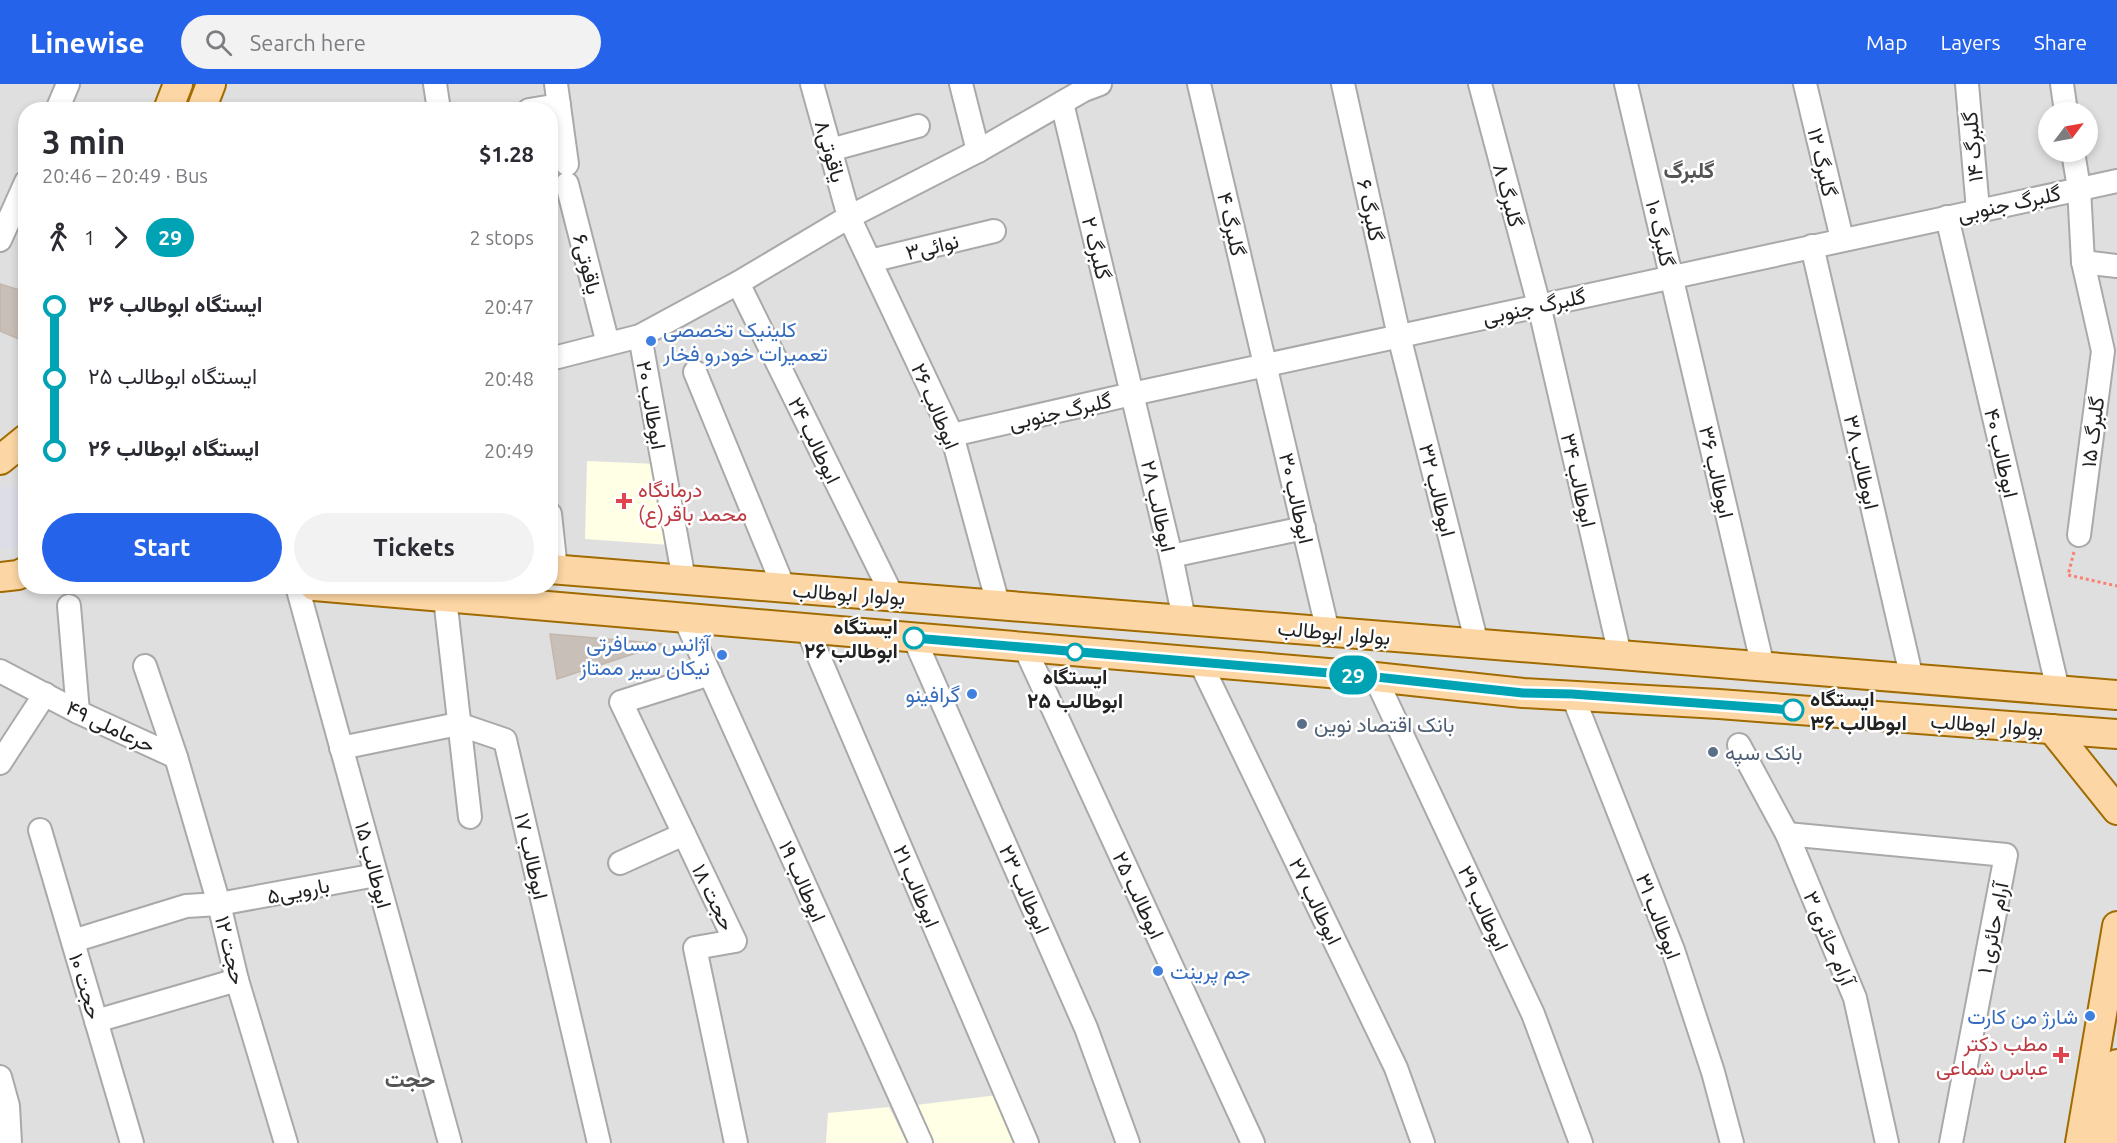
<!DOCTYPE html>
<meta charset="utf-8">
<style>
:root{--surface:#fff;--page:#f2f2f3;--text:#2b2b33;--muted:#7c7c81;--accent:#2563eb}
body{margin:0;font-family:Ubuntu,Vazirmatn,sans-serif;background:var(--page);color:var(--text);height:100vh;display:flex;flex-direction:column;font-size:22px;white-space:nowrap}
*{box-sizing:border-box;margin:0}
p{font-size:20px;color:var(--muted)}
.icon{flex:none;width:33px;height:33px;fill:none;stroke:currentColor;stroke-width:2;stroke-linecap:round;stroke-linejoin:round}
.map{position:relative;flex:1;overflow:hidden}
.details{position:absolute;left:18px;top:18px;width:540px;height:492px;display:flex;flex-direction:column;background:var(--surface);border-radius:24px;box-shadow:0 3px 9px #0003}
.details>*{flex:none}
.badge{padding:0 12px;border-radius:20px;font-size:21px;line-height:39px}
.needle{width:39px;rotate:58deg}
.tools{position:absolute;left:2038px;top:18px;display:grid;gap:12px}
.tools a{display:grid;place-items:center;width:60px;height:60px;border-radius:50%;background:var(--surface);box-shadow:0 3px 9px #0003;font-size:30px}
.map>.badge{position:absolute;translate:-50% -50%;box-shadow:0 0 0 3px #fff}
.legs{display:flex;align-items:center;gap:9px;height:66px;padding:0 24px;font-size:20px}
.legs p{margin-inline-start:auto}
.headline{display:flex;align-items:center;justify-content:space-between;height:102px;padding:0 24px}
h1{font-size:33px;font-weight:700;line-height:45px}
.cta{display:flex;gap:12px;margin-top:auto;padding:12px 24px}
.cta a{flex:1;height:69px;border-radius:36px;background:var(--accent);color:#fff;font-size:24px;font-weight:700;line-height:69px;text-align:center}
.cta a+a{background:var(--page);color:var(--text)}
ul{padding:0 24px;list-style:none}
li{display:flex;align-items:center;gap:21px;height:72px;font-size:22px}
li i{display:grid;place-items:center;width:9px;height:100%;margin:0 8px;background:currentColor}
li i::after{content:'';width:15px;height:15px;margin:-8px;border:4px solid;border-radius:50%;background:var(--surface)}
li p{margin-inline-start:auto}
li:first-child i{background:linear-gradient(#0000 50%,currentColor 0)}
li:last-child i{background:linear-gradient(currentColor 50%,#0000 0)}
header{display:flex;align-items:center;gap:36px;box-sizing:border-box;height:84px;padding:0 30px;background:var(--accent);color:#fff}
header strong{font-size:28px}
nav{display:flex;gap:33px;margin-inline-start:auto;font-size:21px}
.search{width:420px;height:54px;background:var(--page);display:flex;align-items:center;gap:15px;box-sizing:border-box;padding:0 21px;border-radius:33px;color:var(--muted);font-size:22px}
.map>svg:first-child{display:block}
</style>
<header>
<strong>Linewise</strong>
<div class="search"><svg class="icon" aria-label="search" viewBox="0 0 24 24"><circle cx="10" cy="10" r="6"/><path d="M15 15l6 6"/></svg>Search here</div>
<nav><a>Map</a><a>Layers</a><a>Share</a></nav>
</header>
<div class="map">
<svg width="2117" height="1059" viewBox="0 0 2117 1059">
<rect width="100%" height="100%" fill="#f2efe9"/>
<path fill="#e0dfdf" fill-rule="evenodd" d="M0,0H2117V1059H0ZM26,26H550V502H26ZM2049,28H2088V68H2049Z"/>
<g fill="#ffffe5">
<path d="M587,377L657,380L670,461L585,455Z"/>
<path d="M998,1011L1019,1059H931L916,1021Z"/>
<path d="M889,1023L907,1059H826L828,1029Z"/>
</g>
<path fill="#dddde8" d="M7,402L26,409L25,458L8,466L0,465V403Z"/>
<g fill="#c7bfb8" stroke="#c4b6ab" stroke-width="1.5">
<path d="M0,200L26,208V258L0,247Z"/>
<path d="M550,550L664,560L557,595Z"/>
</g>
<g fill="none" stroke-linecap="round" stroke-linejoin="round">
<defs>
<g id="minor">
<path d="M435,0L439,26"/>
<path d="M556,0L567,80"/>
<path d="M812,0L849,133L952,351L998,520"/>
<path d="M961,0L978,67"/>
<path d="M1199,0L1328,548"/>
<path d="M1343,0L1399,252L1477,560"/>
<path d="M1480,0L1539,221L1620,571"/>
<path d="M1626,0L1763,583"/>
<path d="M1805,0L1842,155"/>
<path d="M1967,0L1978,126"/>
<path d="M2062,0L2066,28"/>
<path d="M1062,19L1171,472L1184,535"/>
<path d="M57,26L68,0"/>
<path d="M529,26L559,21"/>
<path d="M830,66L918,42"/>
<path d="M2073,68L2079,104L2083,178L2103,267L2079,451"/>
<path d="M567,100L608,260"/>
<path d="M1947,133L2058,606"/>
<path d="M0,156L26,98"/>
<path d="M1812,162L1912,595"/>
<path d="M870,177L994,147"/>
<path d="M2083,178L2117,182"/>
<path d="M738,199L893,513"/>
<path d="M640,252L684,496"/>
<path d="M550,275L640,252L738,199L849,133L978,67L1084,6L1100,0"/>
<path d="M695,288L784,504"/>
<path d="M952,351L1132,310L2117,97"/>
<path d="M550,430L556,486"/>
<path d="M1171,472L1304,444"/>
<path d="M297,502L450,1059"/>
<path d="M445,514L470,733"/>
<path d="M69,522L78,628"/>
<path d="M685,535L921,1059"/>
<path d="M807,545L1027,1059"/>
<path d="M914,554L1086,944L1128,1059"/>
<path d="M1025,564L1253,1059"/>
<path d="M1200,578L1396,984L1423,1059"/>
<path d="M145,582L176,673L219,820L237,896L286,1059"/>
<path d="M0,587L78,628L176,673"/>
<path d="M710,590L621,618L735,857L695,864L736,1059"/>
<path d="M1375,593L1533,930L1581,1059"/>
<path d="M1572,610L1673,866L1713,988L1732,1059"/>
<path d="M458,640L505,656L599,1059"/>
<path d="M1739,661L1787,750L1855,914L1887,1059"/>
<path d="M341,664L458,640"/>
<path d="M0,679L45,610"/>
<path d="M40,746L132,1059"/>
<path d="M1787,750L2006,771L1951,1059"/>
<path d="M620,779L684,750"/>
<path d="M73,857L186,822L219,820L376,791"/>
<path d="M96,937L237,896"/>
<path d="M0,993L8,1022L10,1059"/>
</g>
<g id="major">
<path d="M168,26L178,0"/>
<path d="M201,26L211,0"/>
<path d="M0,376L26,355"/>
<path d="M550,485L2117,611"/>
<path d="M0,493L18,491L26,487"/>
<path d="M314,502L1375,593L1523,609L1719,620L2117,650"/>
<path d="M2052,645L2117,726"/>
<path d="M2080,1059L2117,842"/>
<path d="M2104,1059L2117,980"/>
</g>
</defs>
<use href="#minor" stroke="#a9a9a9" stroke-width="26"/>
<use href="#major" stroke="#a06b00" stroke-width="32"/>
<path stroke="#fa8072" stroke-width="3" stroke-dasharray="3 3" stroke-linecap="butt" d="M2074,468L2068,491L2117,502"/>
<use href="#minor" stroke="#fff" stroke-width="22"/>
<use href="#major" stroke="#fcd6a4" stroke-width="28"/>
</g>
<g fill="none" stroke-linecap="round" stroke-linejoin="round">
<defs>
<path id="line-1" d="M914,554L1376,593L1523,609L1572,610L1793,626"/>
</defs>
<use href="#line-1" stroke="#fff" stroke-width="14"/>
<use href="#line-1" stroke="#00a3b4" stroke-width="9"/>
</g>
<g fill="#3f7fe0" stroke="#fff" stroke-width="2">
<circle cx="651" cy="257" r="6"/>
<circle cx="722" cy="571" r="6"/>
<circle cx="972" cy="610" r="6"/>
<circle cx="1158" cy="887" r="6"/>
<circle cx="2090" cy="932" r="6"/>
</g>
<g fill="#e0444e" stroke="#fff" stroke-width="2">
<path d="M621 408h6v6h6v6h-6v6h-6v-6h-6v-6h6z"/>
<path d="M2058 962h6v6h6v6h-6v6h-6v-6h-6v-6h6z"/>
</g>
<g fill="#fff" stroke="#00a3b4" stroke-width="3">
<circle cx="914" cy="554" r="10"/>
<circle cx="1075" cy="568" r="8"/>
<circle cx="1793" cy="626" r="10"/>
</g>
<g fill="#5c6f8a" stroke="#fff" stroke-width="2">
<circle cx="1302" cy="640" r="6"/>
<circle cx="1713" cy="668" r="6"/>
</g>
<g text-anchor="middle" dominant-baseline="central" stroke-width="5" stroke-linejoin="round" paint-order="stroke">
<g font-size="21" fill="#222" stroke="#fff">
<text transform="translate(1972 63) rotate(-95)">گلبرگ ۱۴</text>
<text transform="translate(831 67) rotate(74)">یاقوتی۸</text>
<text transform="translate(1823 78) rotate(77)">گلبرگ ۱۲</text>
<text transform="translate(1509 111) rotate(75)">گلبرگ ۸</text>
<text transform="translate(2009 119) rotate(-12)">گلبرگ جنوبی</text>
<text transform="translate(1371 126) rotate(78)">گلبرگ ۶</text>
<text transform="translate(1232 140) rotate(77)">گلبرگ ۴</text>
<text transform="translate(1661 149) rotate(77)">گلبرگ ۱۰</text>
<text transform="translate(932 162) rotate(-14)">نوائی۳</text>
<text transform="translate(1097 164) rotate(76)">گلبرگ ۲</text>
<text transform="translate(588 180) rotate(76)">یاقوتی۶</text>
<text transform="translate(1534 222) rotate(-12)">گلبرگ جنوبی</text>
<text transform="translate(652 321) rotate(80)">ابوطالب ۲۰</text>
<text transform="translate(936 322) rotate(67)">ابوطالب ۲۶</text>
<text transform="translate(1060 327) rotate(-13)">گلبرگ جنوبی</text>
<text transform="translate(2092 348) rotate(-83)">گلبرگ ۱۵</text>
<text transform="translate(815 356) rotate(64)">ابوطالب ۲۴</text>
<text transform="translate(2002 369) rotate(77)">ابوطالب ۴۰</text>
<text transform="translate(1862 378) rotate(77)">ابوطالب ۳۸</text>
<text transform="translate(1717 388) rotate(77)">ابوطالب ۳۶</text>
<text transform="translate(1579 396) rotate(77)">ابوطالب ۳۴</text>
<text transform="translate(1438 406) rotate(76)">ابوطالب ۳۲</text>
<text transform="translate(1297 414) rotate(77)">ابوطالب ۳۰</text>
<text transform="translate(1159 422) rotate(77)">ابوطالب ۲۸</text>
<text transform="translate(849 509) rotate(4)">بولوار ابوطالب</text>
<text transform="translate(1334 548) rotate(5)">بولوار ابوطالب</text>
<text transform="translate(1987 640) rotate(4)">بولوار ابوطالب</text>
<text transform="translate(111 642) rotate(25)">حرعاملی ۴۹</text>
<text transform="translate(532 772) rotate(77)">ابوطالب ۱۷</text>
<text transform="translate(374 781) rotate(75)">ابوطالب ۱۵</text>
<text transform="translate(803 797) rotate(66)">ابوطالب ۱۹</text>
<text transform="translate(917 802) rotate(67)">ابوطالب ۲۱</text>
<text transform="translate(1025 805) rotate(66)">ابوطالب ۲۳</text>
<text transform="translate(298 806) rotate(-11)">بارویی۵</text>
<text transform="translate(1139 811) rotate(65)">ابوطالب ۲۵</text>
<text transform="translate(714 813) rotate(64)">حجت ۱۸</text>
<text transform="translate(1316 817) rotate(64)">ابوطالب ۲۷</text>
<text transform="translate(1484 824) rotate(65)">ابوطالب ۲۹</text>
<text transform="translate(1659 832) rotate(69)">ابوطالب ۳۱</text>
<text transform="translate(1992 844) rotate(-79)">آرام حائری ۱</text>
<text transform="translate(1830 854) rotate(67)">آرام حائری ۳</text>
<text transform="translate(231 866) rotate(76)">حجت ۱۲</text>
<text transform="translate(86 902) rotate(73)">حجت ۱۰</text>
</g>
<g font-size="21" fill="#366cbe" stroke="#fff" text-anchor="end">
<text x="663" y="245" text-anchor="start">کلینیک تخصصی<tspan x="663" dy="24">تعمیرات خودرو فخار</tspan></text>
<text x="710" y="559">آژانس مسافرتی<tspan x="710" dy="24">نیکان سیر ممتاز</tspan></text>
<text x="960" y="610">گرافینو</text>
<text x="1170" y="887" text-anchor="start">جم پرینت</text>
<text x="2078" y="932">شارژ من کارت</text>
</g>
<g font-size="21" fill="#be3a42" stroke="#fff" text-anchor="start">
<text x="638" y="405">درمانگاه<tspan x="638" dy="24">محمد باقر(ع)</tspan></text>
<text x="2048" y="959" text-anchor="end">مطب دکتر<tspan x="2048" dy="24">عباس شماعی</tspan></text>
</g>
<g font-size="21" font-weight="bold" fill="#222" stroke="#fff" text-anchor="end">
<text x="898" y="542">ایستگاه<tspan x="898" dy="24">ابوطالب ۲۶</tspan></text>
<text x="1075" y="592" text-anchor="middle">ایستگاه<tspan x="1075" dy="24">ابوطالب ۲۵</tspan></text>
<text x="1810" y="614" text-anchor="start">ایستگاه<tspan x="1810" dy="24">ابوطالب ۳۶</tspan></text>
</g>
<g font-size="21" fill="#4e5e75" stroke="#fff" text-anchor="start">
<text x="1314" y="640">بانک اقتصاد نوین</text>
<text x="1725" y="668">بانک سپه</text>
</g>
<g font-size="22" font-weight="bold" fill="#555" stroke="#fff">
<text x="1689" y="85">گلبرگ</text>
<text x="410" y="994">حجت</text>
</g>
</g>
</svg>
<div class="tools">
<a><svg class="needle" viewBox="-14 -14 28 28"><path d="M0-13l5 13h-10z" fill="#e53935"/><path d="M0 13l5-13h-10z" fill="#7c7c81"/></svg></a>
</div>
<b class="badge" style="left:1353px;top:591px;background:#00a3b4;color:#fff">29</b>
<section class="details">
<div class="headline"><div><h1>3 min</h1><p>20:46 – 20:49 · Bus</p></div><b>$1.28</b></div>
<div class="legs"><svg class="icon" aria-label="walk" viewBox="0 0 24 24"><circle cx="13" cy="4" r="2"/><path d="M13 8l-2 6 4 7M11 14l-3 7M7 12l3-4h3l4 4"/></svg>1<svg class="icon" aria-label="forward" viewBox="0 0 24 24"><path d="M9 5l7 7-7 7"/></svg><b class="badge" style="background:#00a3b4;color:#fff">29</b><p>2 stops</p></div>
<ul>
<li><i style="color:#00a3b4"></i><b>ایستگاه ابوطالب ۳۶</b><p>20:47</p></li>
<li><i style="color:#00a3b4"></i><span>ایستگاه ابوطالب ۲۵</span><p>20:48</p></li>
<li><i style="color:#00a3b4"></i><b>ایستگاه ابوطالب ۲۶</b><p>20:49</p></li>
</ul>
<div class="cta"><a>Start</a><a>Tickets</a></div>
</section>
</div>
